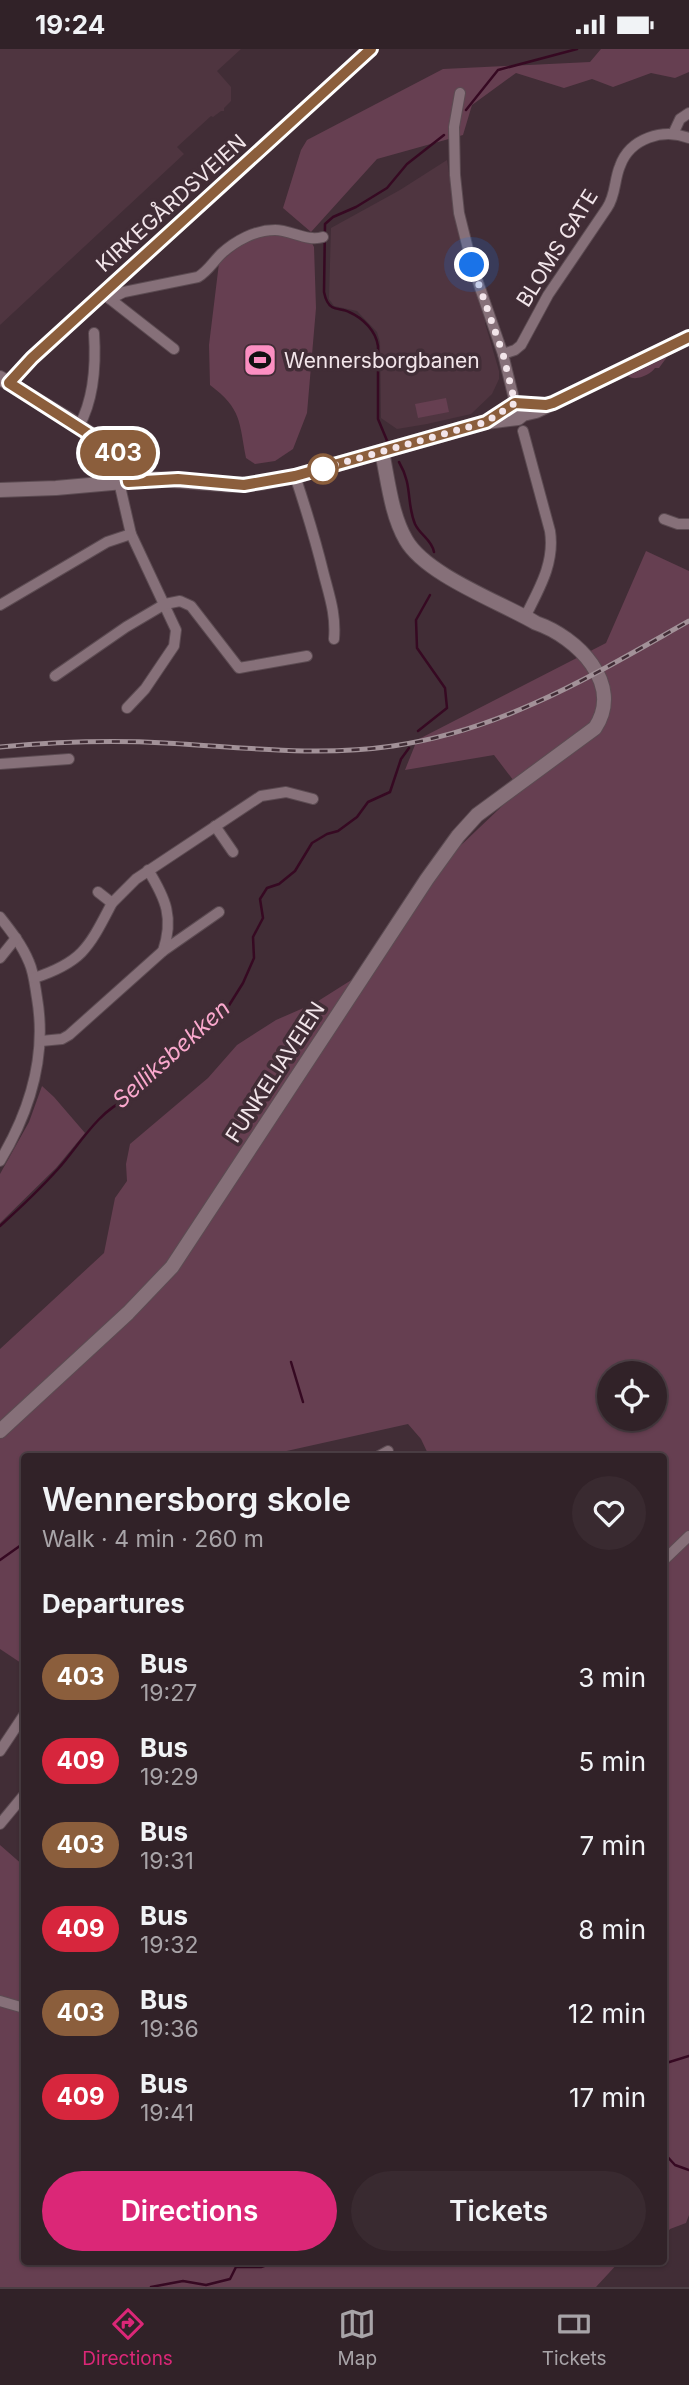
<!DOCTYPE html>
<meta charset="utf-8">
<style>
:root{--surface:#312228;--page:#392a30;--text:#f1f3f6;--muted:#a8a4a8;--line:#4c3f45;--accent:#db2777}
body{margin:0;font-family:Inter,sans-serif;background:var(--page);color:var(--text);height:100vh;display:flex;flex-direction:column;font-size:26px;white-space:nowrap}
*{box-sizing:border-box;margin:0}
p{font-size:23px;color:var(--muted)}
.icon{flex:none;width:38px;height:38px;fill:none;stroke:currentColor;stroke-width:2;stroke-linecap:round;stroke-linejoin:round}
.map{position:relative;flex:1;overflow:hidden}
.sheet{position:absolute;left:21px;top:1404px;width:646px;height:812px;display:flex;flex-direction:column;background:var(--surface);border-radius:7px;box-shadow:0 2px 5px #0004,0 0 0 2px var(--line)}
.sheet>*{flex:none}
.badge{padding:0 14px;border-radius:23px;font-size:24px;line-height:46px}
.buttons{position:absolute;left:597px;top:1312px;display:grid;gap:14px}
.buttons a{display:grid;place-items:center;width:70px;height:70px;border-radius:50%;background:var(--surface);box-shadow:0 2px 5px #0004,0 0 0 2px var(--line);font-size:35px}
.you{position:absolute;width:35px;height:35px;margin:-18px;border:5px solid #fff;border-radius:50%;background:#1a73e8;box-shadow:0 0 0 10px #1a73e833}
.map>.badge{position:absolute;translate:-50% -50%;box-shadow:0 0 0 4px #fff}
h2{padding:0 21px;font-size:26px;line-height:63px}
.round{display:grid;place-items:center;flex:none;width:74px;height:74px;border-radius:37px;background:var(--page)}
.summary{display:flex;align-items:center;justify-content:space-between;height:119px;padding:0 21px}
h1{font-size:33px;font-weight:600;line-height:52px}
.primary-button{display:flex;gap:14px;margin-top:auto;padding:14px 21px}
.primary-button a{flex:1;height:80px;border-radius:42px;background:var(--accent);color:#fff;font-size:28px;font-weight:600;line-height:80px;text-align:center}
.primary-button a+a{background:var(--page);color:var(--text)}
ul{padding:0;list-style:none}
li{display:flex;align-items:center;gap:21px;height:84px;padding:0 21px}
li div{flex:1}
li b{display:block;font-size:26px}
li em{font-style:normal}
li .badge{min-width:77px;font-weight:700;text-align:center}
.status{display:flex;justify-content:space-between;align-items:center;height:49px;padding:0 35px;background:var(--surface);direction:ltr}
.status svg{height:19px;fill:currentColor}
.tabs{display:flex;justify-content:space-around;align-items:center;height:98px;border-top:2px solid var(--line);background:var(--surface);font-size:19px;color:var(--muted)}
.tabs a{display:grid;justify-items:center;gap:4px}
.tabs .current{color:var(--accent)}
.map>svg:first-child{display:block}
</style>
<div class="status"><b>19:24</b><svg viewBox="0 0 49 12"><path d="M0 12V9h3v3zM5 12V6h3v6zM10 12V3h3v9zM15 12V0h3v12zM26 1h20v11H26zM47 4h2v5h-2z"/></svg></div>
<div class="map">
<svg width="689" height="2238" viewBox="0 0 689 2238">
<rect width="100%" height="100%" fill="#412d36"/>
<g fill="#4f3540">
<path d="M0,0H241L217,22L231,38V52L224,59V62H221L213,68L211,67L177,98L184,105L0,276Z"/>
<path d="M447,111L460,194L487,270L485,274L499,322V330L492,345L471,365L427,375L397,380L381,369L380,293L377,283L357,262L334,257L329,250L331,179L400,141Z"/>
</g>
<g fill="#663f51" fill-rule="evenodd">
<path d="M601,0H689V23L675,29L651,24L613,38L592,30L564,39L516,24L472,56L463,86L377,110L311,183L283,159L301,101L307,91L443,20L590,13Z"/>
<path d="M262,178L306,183L314,198L316,259L307,364L293,400L275,412L255,415L246,409C239,373 242,360 210,336L209,296L219,214Z"/>
<path d="M667,308L659,319H655C651,325 636,333 628,327Z"/>
<path d="M446,349L449,363L418,369L415,355Z"/>
<path d="M646,502L689,522V2166L686,2174L670,2180L663,2190V1407H429L421,1390L408,1375L264,1407H24V1616L0,1600V1300L104,1204L115,1149L127,1132L126,1115L130,1095L208,1029L237,996L276,971L315,954L372,918L436,820L520,740L494,706L405,721L417,691L606,594ZM609,1325H654V1370H609Z"/>
<path d="M42,1037L54,1048L85,1084L56,1119L0,1174V1125L29,1073Z"/>
<path d="M0,1796L24,1817V2212H620L596,2238H0Z"/>
</g>
<g fill="none" stroke-linecap="round" stroke-linejoin="round">
<g stroke="#360922" stroke-width="2.5">
<path d="M466,61L498,21L577,0"/>
<path d="M388,394L378,370V297C376,282 363,269 349,263C344,260 337,261 332,258C327,255 325,248 324,243L325,175L333,168L356,158L387,139L407,115L444,86"/>
<path d="M399,413C413,437 406,453 415,475C420,486 432,491 434,503"/>
<path d="M418,682L447,659L445,639L417,599L416,571L430,546"/>
<path d="M0,1177C20,1159 40,1140 58,1120C77,1099 99,1061 126,1051L129,1041L162,1015L202,976L228,958L243,934L254,909L253,888L263,869L260,850L267,839L279,835L295,822L312,794L327,785L338,782L357,768L368,753L390,743L401,710L409,699"/>
<path d="M291,1313L303,1353"/>
<path d="M0,1511L24,1494"/>
<path d="M663,2015L689,2007"/>
<path d="M663,2103L675,2116L689,2121"/>
<path d="M151,2238L183,2232L206,2236L230,2230L236,2218H261L279,2212"/>
</g>
<defs>
<g id="minor">
<path d="M460,44L454,78L455,126L459,164L472,216L503,305L515,354"/>
<path d="M673,85L680,70L689,64"/>
<path d="M105,246L174,300"/>
<path d="M110,250L124,243L198,228C208,222 213,213 221,205C235,192 255,181 275,181C291,181 307,193 323,188"/>
<path d="M503,305L515,301L521,296L548,246L607,159C616,146 614,131 620,117C630,89 663,79 689,89"/>
<path d="M79,377C94,350 96,314 94,284"/>
<path d="M523,382L550,482C555,514 539,540 525,568"/>
<path d="M295,427C306,460 316,493 324,526C330,549 336,566 334,590"/>
<path d="M119,433L131,485L176,581L174,597L145,640L127,659"/>
<path d="M664,470L678,475H689"/>
<path d="M0,556L107,493L131,485"/>
<path d="M55,627L126,578L165,555L180,552L191,557L239,619L307,607"/>
<path d="M0,715L69,710"/>
<path d="M215,777L233,803"/>
<path d="M148,821C166,850 174,869 163,902"/>
<path d="M98,843L112,854L136,830L261,747L286,743L313,750"/>
<path d="M0,868C11,882 22,896 29,913C34,924 35,937 37,949C47,1008 30,1062 0,1112"/>
<path d="M0,909L16,889"/>
<path d="M34,929C83,913 89,898 112,854"/>
<path d="M41,992L62,990L69,986L163,902L219,863"/>
<path d="M379,1407L388,1402"/>
<path d="M663,1512L689,1487"/>
<path d="M0,1702L24,1666"/>
<path d="M0,1775L24,1746"/>
<path d="M0,1952L24,1959"/>
</g>
<g id="tertiary">
<path d="M0,329L65,368L114,401L125,416L128,433"/>
<path d="M9,334L32,309L371,0"/>
<path d="M493,368L515,354L541,356"/>
<path d="M0,441L56,439L157,430L232,436L261,434L295,427L486,373L518,369L523,365L536,362L689,288"/>
<path d="M0,1382L128,1264L172,1218L427,830L458,787L477,766L595,679C624,635 577,588 536,574C500,553 426,526 406,491C391,465 388,431 382,403"/>
</g>
</defs>
<use href="#minor" stroke="#5c4b52" stroke-width="12"/>
<use href="#tertiary" stroke="#5c4b52" stroke-width="16"/>
<use href="#minor" stroke="#867079" stroke-width="10"/>
<use href="#tertiary" stroke="#867079" stroke-width="14"/>
<defs>
<path id="rail" d="M0,698C55,693 110,691 165,694C241,698 317,708 393,697C504,681 593,626 689,572"/>
</defs>
<use href="#rail" stroke="#a29198" stroke-width="5"/>
<use href="#rail" stroke="#412d36" stroke-width="2.5" stroke-dasharray="8" stroke-linecap="butt"/>
</g>
<g fill="none" stroke-linecap="round" stroke-linejoin="round">
<defs>
<path id="line" d="M371,0L32,309L9,334L114,401L125,416L128,433L178,430L244,436L295,427L486,373L515,354L546,356L553,354L689,288"/>
</defs>
<use href="#line" stroke="#fff" stroke-width="16"/>
<use href="#line" stroke="#8b5e3c" stroke-width="10"/>
<path stroke="#f2e5ea" stroke-width="7" stroke-dasharray="0 12.6" d="M323,420L317,421L486,373L515,354L503,305L472,216"/>
</g>
<defs>
<symbol id="stadium-square" viewBox="-11 -11 22 22"><rect x="-9" y="-9" width="18" height="18" rx="4" fill="#fc8fc2" stroke="#412d36"/><path d="M0-5a6.5 5 0 1 0 0 10a6.5 5 0 1 0 0-10ZM-3.5-1.8h7v3.6h-7Z" fill="#111"/></symbol>
</defs>
<g fill-rule="evenodd">
<use href="#stadium-square" x="241" y="292" width="38" height="38"/>
</g>
<circle fill="#fff" stroke="#8b5e3c" stroke-width="3.5" cx="323" cy="420" r="14"/>
<g text-anchor="middle" dominant-baseline="central" stroke-width="7" stroke-linejoin="round" paint-order="stroke">
<g font-size="21" fill="#f2e5ea" stroke="#412d36">
<text transform="translate(171 154) rotate(-42)">KIRKEGÅRDSVEIEN</text>
<text transform="translate(557 199) rotate(-58)">BLOMS GATE</text>
<text transform="translate(275 1023) rotate(-57)">FUNKELIAVEIEN</text>
</g>
<g font-size="21" fill="#f2e5ea" stroke="#412d36" text-anchor="start">
<text x="284" y="311">Wennersborgbanen</text>
</g>
<g font-size="23" font-style="italic" fill="#faa8cd" stroke="#412d36">
<text transform="translate(171 1005) rotate(-42)">Selliksbekken</text>
</g>
</g>
</svg>
<div class="buttons">
<a><svg class="icon" aria-label="locate" viewBox="0 0 24 24"><circle cx="12" cy="12" r="6"/><path d="M12 2v4M12 18v4M2 12h4M18 12h4"/></svg></a>
</div>
<div class="you" style="left:472px;top:216px"></div>
<b class="badge" style="left:118px;top:404px;background:#8b5e3c;color:#fff">403</b>
<section class="sheet">
<div class="summary"><div><h1>Wennersborg skole</h1><p>Walk · 4 min · 260 m</p></div><a class="round"><svg class="icon" aria-label="heart" viewBox="0 0 24 24"><path d="M12 20l-8-8c-3-5 5-10 8-4 3-6 11-1 8 4z"/></svg></a></div>
<h2>Departures</h2>
<ul>
<li><span class="badge" style="background:#8b5e3c;color:#fff">403</span><div><b>Bus</b><p>19:27</p></div><em>3 min</em></li>
<li><span class="badge" style="background:#d7263d;color:#fff">409</span><div><b>Bus</b><p>19:29</p></div><em>5 min</em></li>
<li><span class="badge" style="background:#8b5e3c;color:#fff">403</span><div><b>Bus</b><p>19:31</p></div><em>7 min</em></li>
<li><span class="badge" style="background:#d7263d;color:#fff">409</span><div><b>Bus</b><p>19:32</p></div><em>8 min</em></li>
<li><span class="badge" style="background:#8b5e3c;color:#fff">403</span><div><b>Bus</b><p>19:36</p></div><em>12 min</em></li>
<li><span class="badge" style="background:#d7263d;color:#fff">409</span><div><b>Bus</b><p>19:41</p></div><em>17 min</em></li>
</ul>
<div class="primary-button"><a>Directions</a><a>Tickets</a></div>
</section>
</div>
<nav class="tabs">
<a class="current"><svg class="icon" aria-label="directions" viewBox="0 0 24 24"><path d="M12 3l9 9-9 9-9-9zM9 14v-3h6M13 9l2 2-2 2"/></svg>Directions</a>
<a><svg class="icon" aria-label="map" viewBox="0 0 24 24"><path d="M3 6l6-2 6 2 6-2v14l-6 2-6-2-6 2zM9 4v14M15 6v14"/></svg>Map</a>
<a><svg class="icon" aria-label="tickets" viewBox="0 0 24 24"><path d="M3 7h18v10H3zM15 7v10"/></svg>Tickets</a>
</nav>
